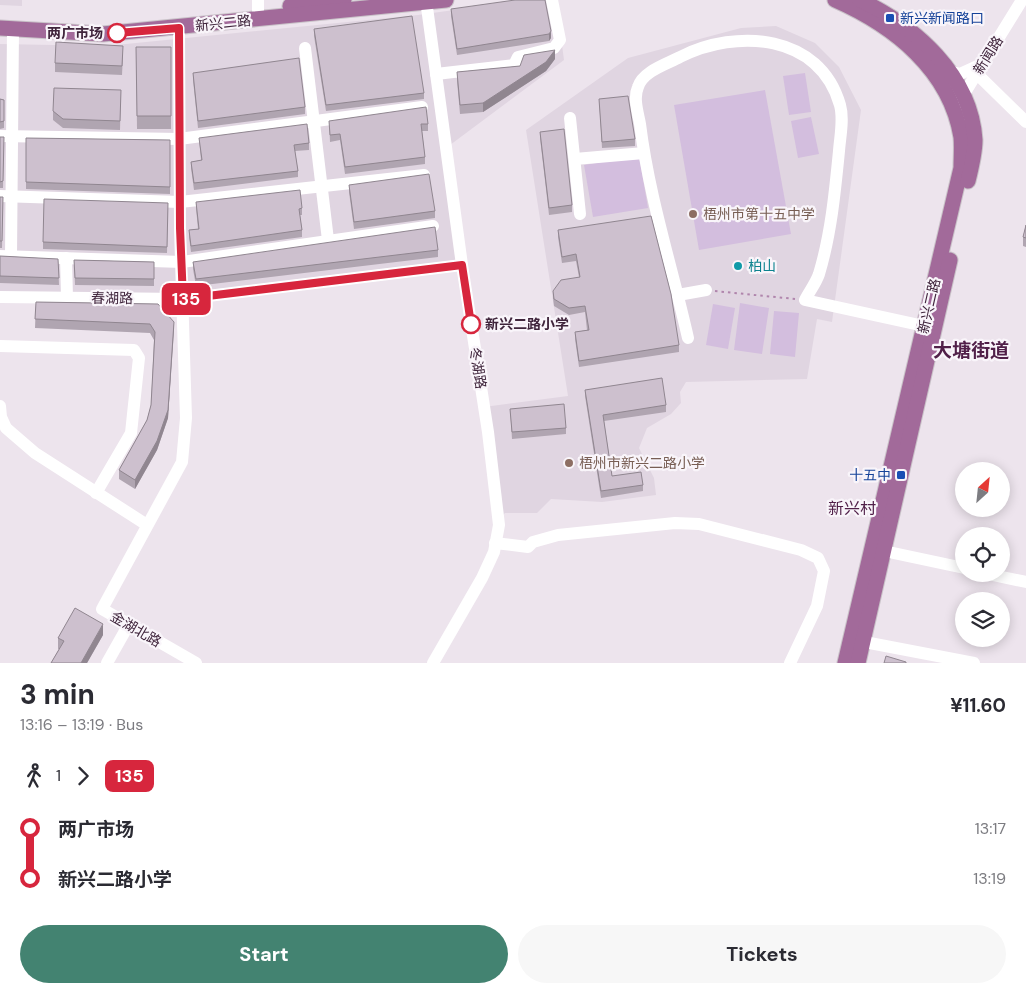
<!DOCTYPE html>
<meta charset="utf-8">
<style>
:root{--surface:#fff;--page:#f7f7f7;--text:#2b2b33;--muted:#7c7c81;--accent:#438371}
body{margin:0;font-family:"DM Sans","Noto Sans SC",sans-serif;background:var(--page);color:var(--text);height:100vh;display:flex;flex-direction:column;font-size:19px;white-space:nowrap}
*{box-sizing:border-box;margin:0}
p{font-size:16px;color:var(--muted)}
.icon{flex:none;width:28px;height:28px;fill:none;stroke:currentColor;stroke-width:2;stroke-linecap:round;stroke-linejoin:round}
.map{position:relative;height:663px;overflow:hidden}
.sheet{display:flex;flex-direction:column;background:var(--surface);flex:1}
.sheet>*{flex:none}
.badge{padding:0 10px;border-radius:8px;font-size:18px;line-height:32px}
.needle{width:32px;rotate:27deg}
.fabs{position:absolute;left:955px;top:462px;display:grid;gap:10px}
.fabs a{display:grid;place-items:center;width:55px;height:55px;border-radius:50%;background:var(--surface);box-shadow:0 2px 12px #0003;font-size:25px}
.map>.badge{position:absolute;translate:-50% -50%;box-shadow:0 0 0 2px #fff}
.legs{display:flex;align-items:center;gap:8px;height:55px;padding:0 20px;font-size:16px}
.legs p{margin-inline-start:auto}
.headline{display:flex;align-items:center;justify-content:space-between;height:85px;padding:0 20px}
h1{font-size:28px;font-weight:700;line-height:38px}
.button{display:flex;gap:10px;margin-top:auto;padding:10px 20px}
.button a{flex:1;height:58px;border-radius:30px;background:var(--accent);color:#fff;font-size:20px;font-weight:700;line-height:58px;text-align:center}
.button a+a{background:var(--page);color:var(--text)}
ul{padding:0 20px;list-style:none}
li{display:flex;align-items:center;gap:18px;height:50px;font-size:19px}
li i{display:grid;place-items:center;width:8px;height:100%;margin:0 6px;background:currentColor}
li i::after{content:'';width:12px;height:12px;margin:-6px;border:4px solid;border-radius:50%;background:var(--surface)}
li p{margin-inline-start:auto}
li:first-child i{background:linear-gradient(#0000 50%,currentColor 0)}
li:last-child i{background:linear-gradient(currentColor 50%,#0000 0)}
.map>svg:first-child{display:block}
</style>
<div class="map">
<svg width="1026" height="663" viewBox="0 0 1026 663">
<rect width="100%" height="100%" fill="#ede4ed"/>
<g fill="#e0d5e1">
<path d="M0,0H22V6L0,5Z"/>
<path d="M527,0H556L564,60L446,148L462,265L183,299L0,297V44L106,46L418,15Z"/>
<path d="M776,26L815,43L839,67L861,110L832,322L817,319L807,379L686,382L680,392L681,403L671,414L647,428L639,448L654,478L656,495L602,502L551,499L537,513H505L498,520L484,407L568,396L526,130L628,58L741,28Z"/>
</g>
<g fill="#d3bede">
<path d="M805,73L811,112L789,115L783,76Z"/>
<path d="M765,90L791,234L699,250L674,105Z"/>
<path d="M811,117L819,154L798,158L791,121Z"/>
<path d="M639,156L648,208L593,217L584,165Z"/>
<path d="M740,303L769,308L762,354L734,350Z"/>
<path d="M713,304L735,308L728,349L706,345Z"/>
<path d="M774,311L799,313L795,357L770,354Z"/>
</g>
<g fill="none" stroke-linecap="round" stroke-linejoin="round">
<defs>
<g id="major">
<path d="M835,0C894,26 950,70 961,137C962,147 961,158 961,168L845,663"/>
<path d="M860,0C915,26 971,75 975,140C975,153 971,169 968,181"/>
<path d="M290,6L344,0"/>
<path d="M0,28L103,34L446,0"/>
<path d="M858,663L950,260"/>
</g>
</defs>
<use href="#major" stroke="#c9c2c8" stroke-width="17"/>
<path stroke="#b085ac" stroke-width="2" stroke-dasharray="2.5 4" stroke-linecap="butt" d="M715,291L795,299"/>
<g stroke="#fff" stroke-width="12">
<path d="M258,0V10"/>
<path d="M426,0L462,265L488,432L499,525L494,552L482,578L433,663"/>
<path d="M179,28L180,228L186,418L182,462L102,609L196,663"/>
<path d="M305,48L328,240"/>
<path d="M949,71L960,74L982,64"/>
<path d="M976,73L1026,122"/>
<path d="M436,74L514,65L518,57L554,48L560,40L552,0"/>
<path d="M959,102L1022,0"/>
<path d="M570,118L580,214"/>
<path d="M0,136L179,139L422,107"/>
<path d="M575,159L644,153"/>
<path d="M0,196L180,202L424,175"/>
<path d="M0,256L182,262L433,226"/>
<path d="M11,257L13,29"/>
<path d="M66,258L67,298"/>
<path d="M678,295L706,290"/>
<path d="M0,297L183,299L462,265"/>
<path d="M688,338C672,267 649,197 640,124C638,113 633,98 638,87C643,71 667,64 680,57C737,28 820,34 840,105C844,119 840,137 839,151C835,192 831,234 819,274C816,283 809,292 805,300L924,326"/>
<path d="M0,346L134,350L139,358L131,433L96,493"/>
<path d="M0,406L1,417L6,428L35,453L147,525"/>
<path d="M495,543L528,547L533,542L558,535L675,523L699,524L801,550L818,558L824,571L817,606L790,663"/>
<path d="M884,551L964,568"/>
<path d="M988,574L1026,582"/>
<path d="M854,640L974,663"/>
<path d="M107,663L129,624"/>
</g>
<use href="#major" stroke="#a26a9a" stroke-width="15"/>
</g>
<g fill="#b0a5b1">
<path d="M545,0L551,38L549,41L457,55L451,16V9Z"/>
<path d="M314,29L424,93V99L326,111L314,36Z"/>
<path d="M136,47H171V129H137Z"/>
<path d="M123,55L122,75L55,72V63Z"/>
<path d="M555,59L546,71L483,112L460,114L457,81V72L520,66Z"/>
<path d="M193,73L305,107V114L198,128L193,80Z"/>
<path d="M121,90L120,130L63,128L53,120V111Z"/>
<path d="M0,99L4,100V128L0,129Z"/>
<path d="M599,99L635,139V146L602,148Z"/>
<path d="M329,121L428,124V131H422L425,157V164L345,174L340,140L330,142Z"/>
<path d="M540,132L572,205V212L549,215L540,138Z"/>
<path d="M0,137H4L3,188H0Z"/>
<path d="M26,138L170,140V194L26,189Z"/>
<path d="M199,138L309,143V150L295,151L298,171V177L194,190L191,168V162L201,160Z"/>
<path d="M349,185L435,211V218L354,229L349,192Z"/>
<path d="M0,197H3L2,248H0Z"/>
<path d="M196,202L302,208V215H300L302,230V237L191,252L189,237V230L198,229L196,208Z"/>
<path d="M168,203L167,253L43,249V242Z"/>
<path d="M1026,225V247L1023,246V237Z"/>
<path d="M558,230L679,345V352L579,367L575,339V332L587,330L585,312L569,315L554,306L553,298V291L579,277L576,261L562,263L558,237Z"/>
<path d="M438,250V257L196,286L193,269V262Z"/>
<path d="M0,256L58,259L59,285L0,283Z"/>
<path d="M74,260L154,262V286L75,285Z"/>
<path d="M36,302L158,304L174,331L168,418L157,450L135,489L119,479V470L147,420L151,405L154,340L150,333L35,328Z"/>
<path d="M585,390L666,405V412L604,421L612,476L643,485V491L601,498L585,396Z"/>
<path d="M510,409L566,428V434L512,439Z"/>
<path d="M103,635L87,663H51L59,649H58V638Z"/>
</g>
<g fill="#908690">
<path d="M551,31V38L549,41V34Z"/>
<path d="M555,50V59L546,71L483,112V103Z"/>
<path d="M174,322L168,418L157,450L135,489V480Z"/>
<path d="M103,624V635L87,663H81Z"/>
</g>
<g fill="#cdc0ce" stroke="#908690">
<path d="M515,0H545L551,31L549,34L457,49L451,9Z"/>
<path d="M412,16L424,93L326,105L314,29Z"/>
<path d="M56,42L123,46L122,66L55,63Z"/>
<path d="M136,47H171V116H137Z"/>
<path d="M555,50L546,62L483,103L460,105L457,72L520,66L524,55Z"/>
<path d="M299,58L305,107L198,121L193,73Z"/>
<path d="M54,88L121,90L120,121L63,119L53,111Z"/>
<path d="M628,96L635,139L602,142L599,99Z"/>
<path d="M0,99L4,100V121L0,122Z"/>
<path d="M426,107L428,124H421L425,157L345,167L340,134L330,135L329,121Z"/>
<path d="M307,124L309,143L294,145L298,171L194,183L191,162L202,160L199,138Z"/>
<path d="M564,129L572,205L549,208L540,132Z"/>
<path d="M0,137H4L3,181L0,182Z"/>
<path d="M26,138L170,140V187L26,182Z"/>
<path d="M429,174L435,211L354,222L349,185Z"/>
<path d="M300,190L302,208L299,209L302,230L191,246L189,230L199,229L196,202Z"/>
<path d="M0,197H3L2,241H0Z"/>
<path d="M44,199L168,203L167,247L43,242Z"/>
<path d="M651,216L671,294L679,345L579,361L575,332L589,330L585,306L569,308L554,299L553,291L561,280L580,277L576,254L562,257L558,230Z"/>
<path d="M1026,225V238L1023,237Z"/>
<path d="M435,227L438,250L196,279L193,262Z"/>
<path d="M0,256L58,259L59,278L0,276Z"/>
<path d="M74,260L154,262V279L75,278Z"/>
<path d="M36,302L158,304L174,322L168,410L157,441L135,480L119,470L147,420L151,405L155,332L150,324L35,319Z"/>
<path d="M662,378L666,405L603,415L612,476L641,472L643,485L601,491L585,390Z"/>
<path d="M564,404L566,428L512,432L510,409Z"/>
<path d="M75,608L103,624L81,663H51L64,641L58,638Z"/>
<path d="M886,656L906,662V663H884Z"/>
</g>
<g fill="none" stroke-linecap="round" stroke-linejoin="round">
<defs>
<path id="line-1" d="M117,33L179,28L180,228L183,299L462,265L471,324"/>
</defs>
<use href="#line-1" stroke="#fff" stroke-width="11"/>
<use href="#line-1" stroke="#d7263d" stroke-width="8"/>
</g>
<g fill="#1a4fb4" stroke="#f9f5fa" stroke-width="2">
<rect x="885" y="13" width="10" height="10" rx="2.5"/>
<rect x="896" y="470" width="10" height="10" rx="2.5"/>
</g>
<g fill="#fff" stroke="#d7263d" stroke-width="2.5">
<circle cx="117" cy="33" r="9"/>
<circle cx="471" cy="324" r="9"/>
</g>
<g fill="#8d6e63" stroke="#f9f5fa" stroke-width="2">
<circle cx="693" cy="214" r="5"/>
<circle cx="569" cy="463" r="5"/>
</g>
<circle fill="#0f9aa8" stroke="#f9f5fa" stroke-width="2" cx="738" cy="266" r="5"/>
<g text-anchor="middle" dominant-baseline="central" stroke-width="4.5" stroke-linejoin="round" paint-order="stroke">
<g font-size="14" fill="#164399" stroke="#f9f5fa" text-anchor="start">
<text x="900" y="18">新兴新闻路口</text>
<text x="891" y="475" text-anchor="end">十五中</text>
</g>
<g font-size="14" fill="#3f243b" stroke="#f9f5fa">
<text transform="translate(223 23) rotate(-6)">新兴二路</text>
<text transform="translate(988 55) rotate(-58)">新闻路</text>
<text transform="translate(112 298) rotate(1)">春湖路</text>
<text transform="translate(929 306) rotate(-77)">新兴二路</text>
<text transform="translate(478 368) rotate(81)">冬湖路</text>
<text transform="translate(136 629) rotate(30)">金湖北路</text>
</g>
<g font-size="14" font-weight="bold" fill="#3f243b" stroke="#f9f5fa" text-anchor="end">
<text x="103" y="33">两广市场</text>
<text x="485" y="324" text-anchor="start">新兴二路小学</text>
</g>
<g font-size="14" fill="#785e54" stroke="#f9f5fa" text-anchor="start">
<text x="703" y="214">梧州市第十五中学</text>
<text x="579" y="463">梧州市新兴二路小学</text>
</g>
<g font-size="14" fill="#0d838f" stroke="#f9f5fa" text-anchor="start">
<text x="748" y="266">柏山</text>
</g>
<g font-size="16" fill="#512049" stroke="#f9f5fa">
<text x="852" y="508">新兴村</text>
</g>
<g font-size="19" font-weight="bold" fill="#512049" stroke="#f9f5fa">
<text x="971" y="350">大塘街道</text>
</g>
</g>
</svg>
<div class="fabs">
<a><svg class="needle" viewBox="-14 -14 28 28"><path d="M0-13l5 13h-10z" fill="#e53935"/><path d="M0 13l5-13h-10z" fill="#7c7c81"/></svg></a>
<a><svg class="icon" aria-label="locate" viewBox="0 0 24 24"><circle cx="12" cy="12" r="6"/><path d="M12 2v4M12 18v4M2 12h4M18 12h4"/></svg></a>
<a><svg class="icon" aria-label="layers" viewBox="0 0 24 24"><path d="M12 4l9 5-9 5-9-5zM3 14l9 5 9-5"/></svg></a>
</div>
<b class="badge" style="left:186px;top:299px;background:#d7263d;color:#fff">135</b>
</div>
<section class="sheet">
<div class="headline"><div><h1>3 min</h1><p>13:16 – 13:19 · Bus</p></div><b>¥11.60</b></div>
<div class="legs"><svg class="icon" aria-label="walk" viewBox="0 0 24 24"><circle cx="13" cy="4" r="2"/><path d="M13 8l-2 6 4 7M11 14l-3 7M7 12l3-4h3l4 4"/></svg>1<svg class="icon" aria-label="forward" viewBox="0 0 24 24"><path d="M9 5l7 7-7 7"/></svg><b class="badge" style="background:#d7263d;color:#fff">135</b></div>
<ul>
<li><i style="color:#d7263d"></i><b>两广市场</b><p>13:17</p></li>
<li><i style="color:#d7263d"></i><b>新兴二路小学</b><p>13:19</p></li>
</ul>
<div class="button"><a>Start</a><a>Tickets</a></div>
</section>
